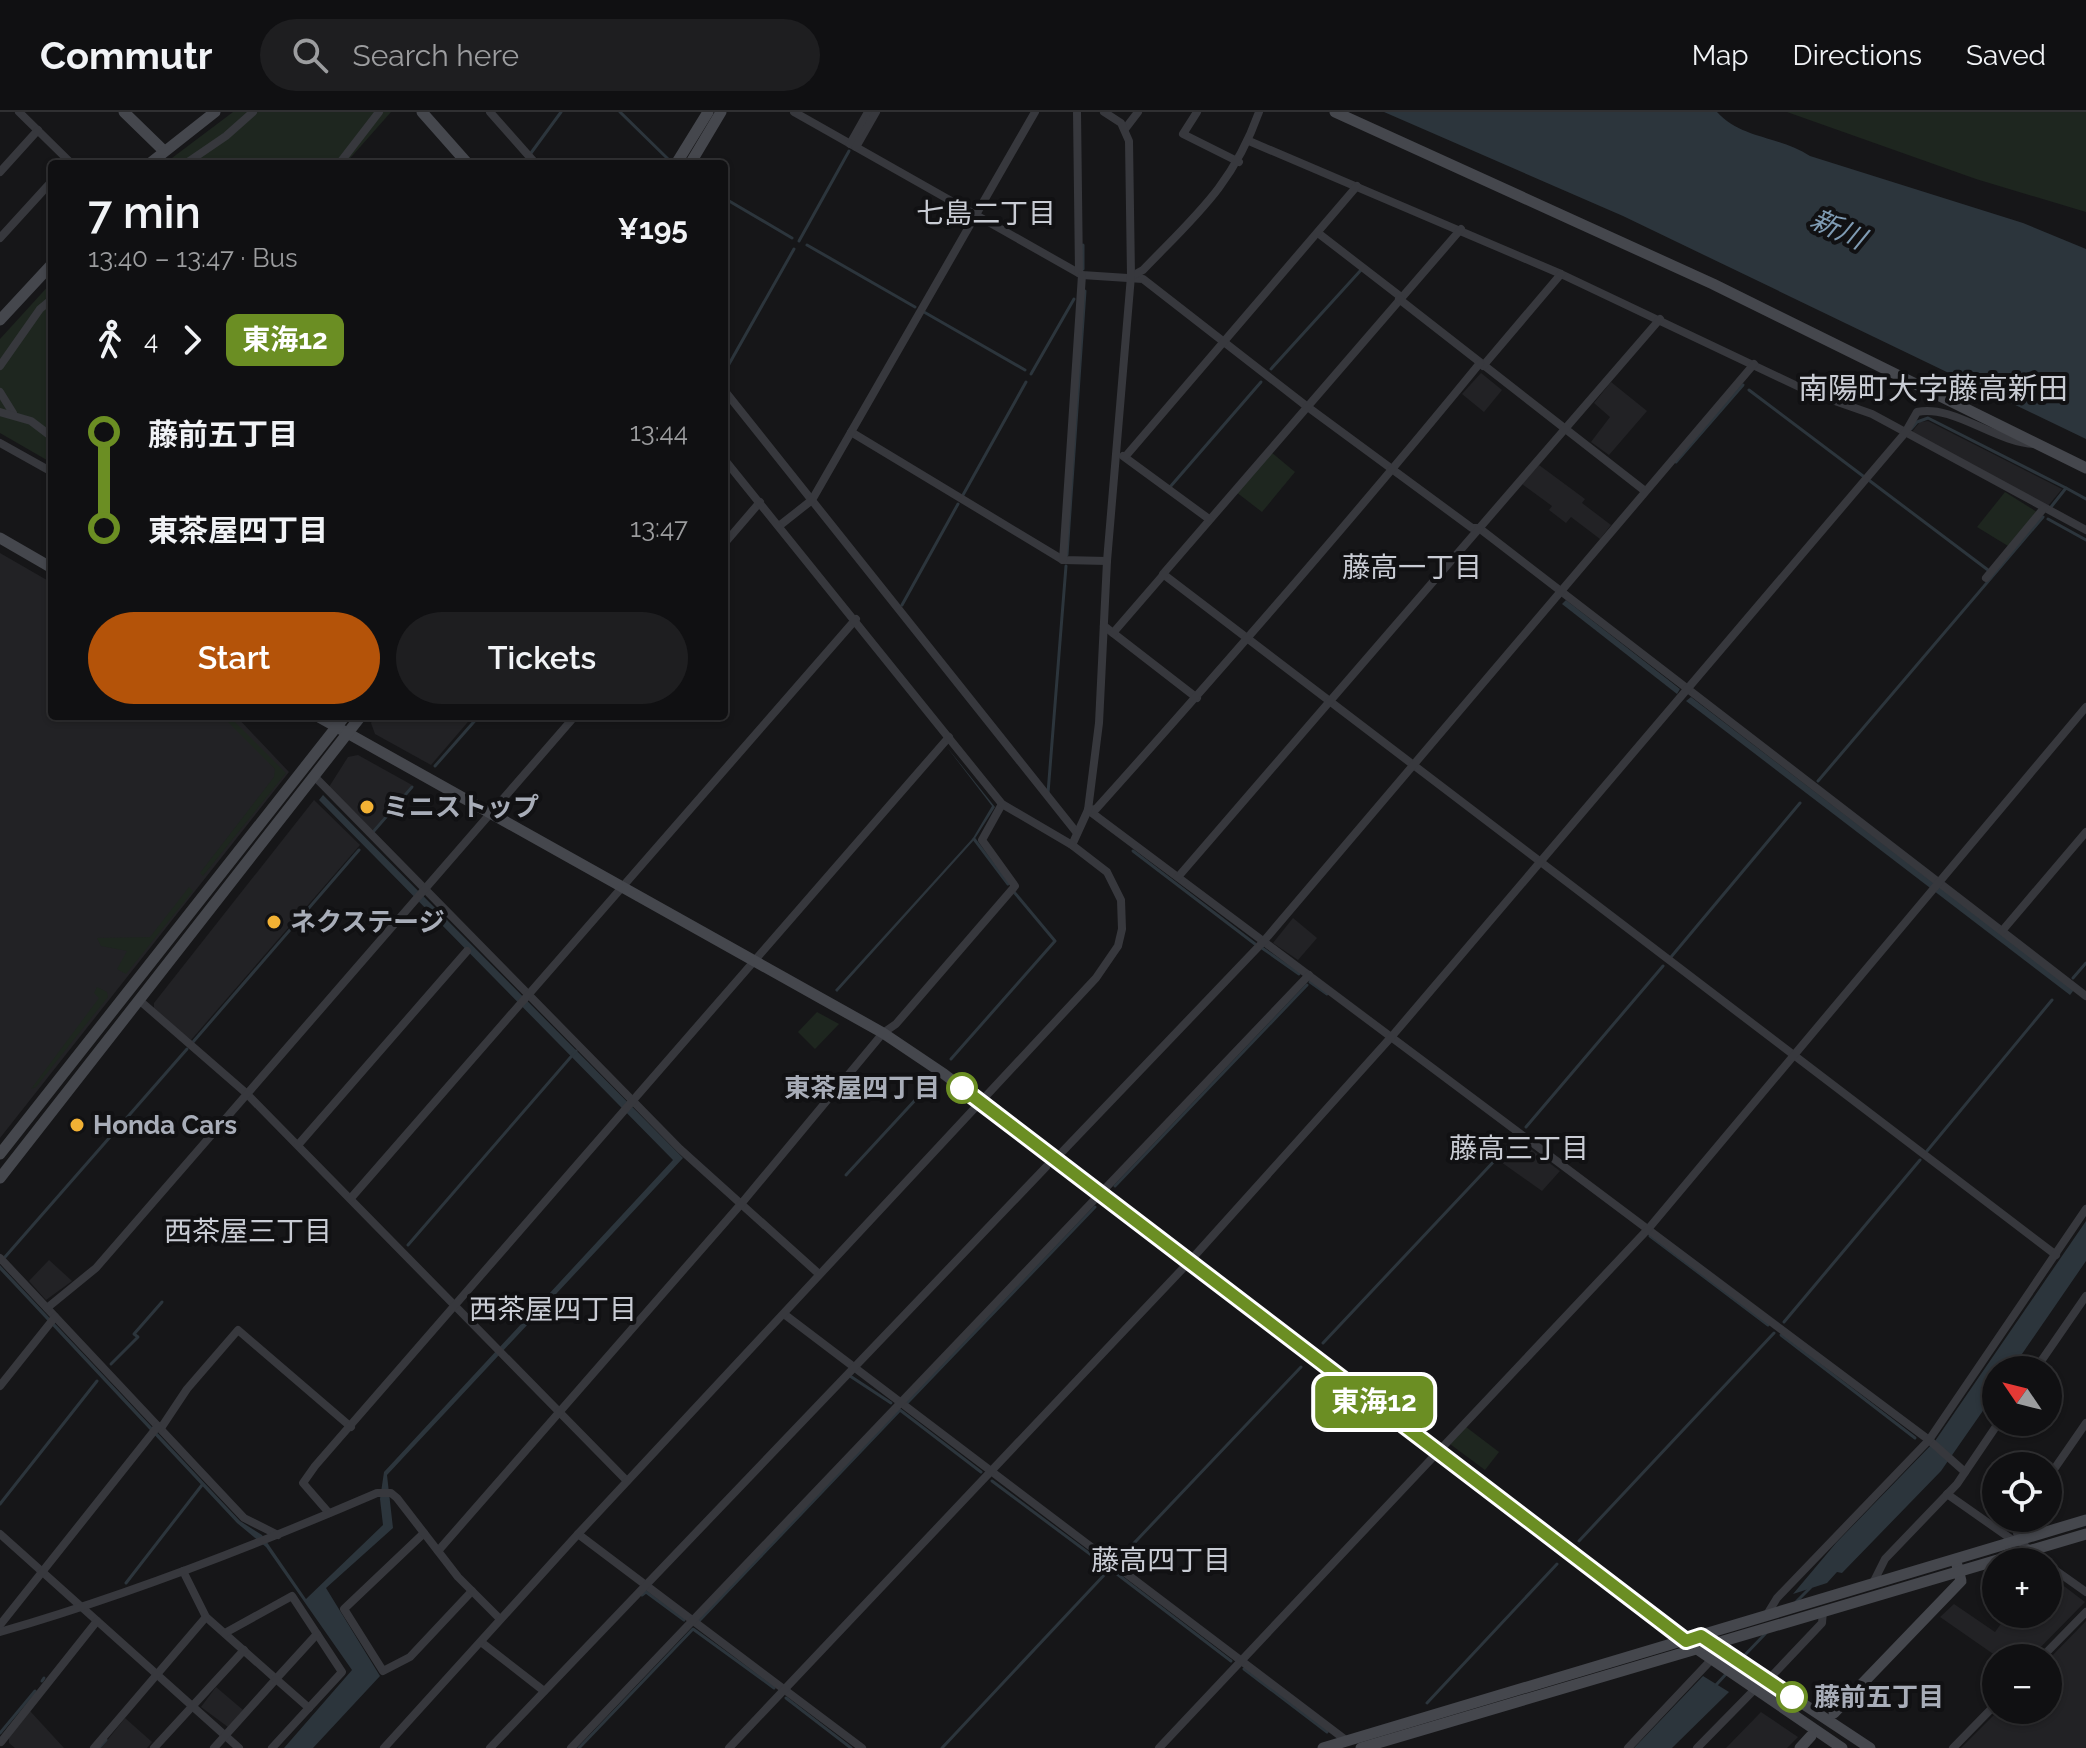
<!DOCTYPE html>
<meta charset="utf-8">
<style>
:root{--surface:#101012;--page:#1e1e20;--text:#f1f3f6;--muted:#9c9d9f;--line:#303032;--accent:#b45309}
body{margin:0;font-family:Raleway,"Noto Sans JP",sans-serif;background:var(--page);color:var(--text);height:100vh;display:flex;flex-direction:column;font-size:30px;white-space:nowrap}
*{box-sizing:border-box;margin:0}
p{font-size:26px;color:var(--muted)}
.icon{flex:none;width:44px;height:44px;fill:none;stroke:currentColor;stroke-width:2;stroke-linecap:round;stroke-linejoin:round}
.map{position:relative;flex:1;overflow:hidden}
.side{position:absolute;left:48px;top:48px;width:680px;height:560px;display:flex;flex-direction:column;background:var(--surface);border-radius:8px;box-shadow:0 2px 6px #0004,0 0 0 2px var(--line)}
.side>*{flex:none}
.badge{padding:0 16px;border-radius:12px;font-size:28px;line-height:52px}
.needle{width:52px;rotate:305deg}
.controls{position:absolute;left:1982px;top:1244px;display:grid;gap:16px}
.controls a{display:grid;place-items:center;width:80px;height:80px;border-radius:50%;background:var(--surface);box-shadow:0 2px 6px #0004,0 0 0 2px var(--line);font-size:40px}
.map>.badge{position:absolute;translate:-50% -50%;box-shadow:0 0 0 4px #fff}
.legs{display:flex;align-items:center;gap:12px;height:88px;padding:0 40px;font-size:26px}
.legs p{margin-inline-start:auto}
.summary{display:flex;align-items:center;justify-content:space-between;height:136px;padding:0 40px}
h1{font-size:44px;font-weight:600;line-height:60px}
.cta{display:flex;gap:16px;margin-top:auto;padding:16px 40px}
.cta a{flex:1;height:92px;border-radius:48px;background:var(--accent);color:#fff;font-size:32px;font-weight:600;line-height:92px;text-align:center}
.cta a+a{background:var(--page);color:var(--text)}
ul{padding:0 40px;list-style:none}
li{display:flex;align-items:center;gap:28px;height:96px;font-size:30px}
li i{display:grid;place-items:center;width:12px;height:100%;margin:0 10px;background:currentColor}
li i::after{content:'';width:20px;height:20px;margin:-10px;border:6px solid;border-radius:50%;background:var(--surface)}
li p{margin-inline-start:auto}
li:first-child i{background:linear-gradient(#0000 50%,currentColor 0)}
li:last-child i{background:linear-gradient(currentColor 50%,#0000 0)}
header{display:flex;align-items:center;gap:48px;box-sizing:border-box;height:112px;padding:0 40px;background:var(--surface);border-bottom:2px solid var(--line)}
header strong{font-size:38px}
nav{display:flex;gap:44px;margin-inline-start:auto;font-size:28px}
.search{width:560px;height:72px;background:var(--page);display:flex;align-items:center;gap:20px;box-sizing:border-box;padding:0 28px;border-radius:44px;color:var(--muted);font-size:30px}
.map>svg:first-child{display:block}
</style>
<header>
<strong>Commutr</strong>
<div class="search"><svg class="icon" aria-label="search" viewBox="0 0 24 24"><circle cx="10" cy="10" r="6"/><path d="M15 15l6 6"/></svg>Search here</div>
<nav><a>Map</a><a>Directions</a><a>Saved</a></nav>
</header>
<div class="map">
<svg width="2086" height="1636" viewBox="0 0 2086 1636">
<rect width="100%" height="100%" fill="#161618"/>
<g fill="#222225">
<path d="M1481,261L1502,278L1484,300L1462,282Z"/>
<path d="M1611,270L1647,299L1609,343L1591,330L1610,305L1594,291Z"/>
<path d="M1928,309L2062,377L2048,394L1911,321L1920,310Z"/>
<path d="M1539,353L1585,387L1582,391L1611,413L1600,427L1571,405L1566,411L1549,398L1552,394L1522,372Z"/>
<path d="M0,441L52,471V604H236L289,660L0,1026Z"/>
<path d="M375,604H473L431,653L375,622L371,611Z"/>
<path d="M358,643L412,673L372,719L329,675L348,645Z"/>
<path d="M314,688L360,733L191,928L154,897V891Z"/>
<path d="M1293,806L1317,826L1298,848L1273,831Z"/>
<path d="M1520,1029L1560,1059L1542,1079L1501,1050Z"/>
<path d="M49,1148L72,1169L46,1188L29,1169Z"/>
<path d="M2048,1462L2085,1490L2030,1546H1999L1940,1505L1954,1492L1995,1520L2008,1502H2048Z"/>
<path d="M2086,1509V1636H1961L1999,1598H2048V1548Z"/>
<path d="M216,1575L243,1598L228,1615L201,1595Z"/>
<path d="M30,1599L64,1636H15L9,1631V1626Z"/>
<path d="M1761,1600L1798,1625L1787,1636H1726Z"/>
<path d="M125,1606L152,1630L147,1636H101Z"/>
</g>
<g fill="#1e261f">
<path d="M233,0H391L345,52H164Z"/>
<path d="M1787,0H2086V100L1976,67Z"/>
<path d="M52,170V351L0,321V227Z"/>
<path d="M1271,340L1295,360L1262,400L1236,380Z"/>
<path d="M2005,380L2037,400L2008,434L1977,415Z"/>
<path d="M222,604H229L286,661L203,764L200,761L274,665L275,657Z"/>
<path d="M189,775L193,779L126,862L117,857L127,839L101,834L97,826L150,825Z"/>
<path d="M97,875L107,880L108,885L36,975L31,977L99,886L94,881Z"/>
<path d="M817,900L839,912L815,937L798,920Z"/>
<path d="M1466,1315L1499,1340L1485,1358L1450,1332Z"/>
</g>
<g fill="#2c353c">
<path d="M1384,0H1717C1741,27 1780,24 1810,44L2023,111L2086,137V327L1623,104Z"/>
<path d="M1566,488L1680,577L1677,582L1562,492Z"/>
<path d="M1691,585L2074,878L2070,883L1686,589Z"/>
<path d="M946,634L995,695L974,728L837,880L835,878L973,726L992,694Z"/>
<path d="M323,683L683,1046L387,1363L393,1416L326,1476L380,1564L313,1636H284L352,1558L266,1435L237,1411L0,1158V1153L240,1409L262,1423L306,1487L383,1413L380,1387L384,1360L673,1048L319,688Z"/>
<path d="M2086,1109V1149L2011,1258H1996V1280L1941,1359L1842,1461L1837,1460L1827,1471L1793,1482L1836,1431L1935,1329Z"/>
<path d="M1703,1564L1729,1580L1672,1636H1634Z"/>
</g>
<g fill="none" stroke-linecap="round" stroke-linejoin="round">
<g stroke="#2c353c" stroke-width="3">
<path d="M620,0L668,47"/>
<path d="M531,41L561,0"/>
<path d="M724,86L792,126"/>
<path d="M799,129L849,39"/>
<path d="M807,133L915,195"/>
<path d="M1083,133V157"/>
<path d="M924,200L1025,258"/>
<path d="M1271,257L1361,158"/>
<path d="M724,261L794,137"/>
<path d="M1031,262L1074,187"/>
<path d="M1749,278L1863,364"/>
<path d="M1911,317L1917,310L1928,306L2066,376"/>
<path d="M1676,350L1743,273"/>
<path d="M1870,369L1988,458"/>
<path d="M1170,375L1261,270"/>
<path d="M963,383L1026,270"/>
<path d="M2051,395L2066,376L2086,387"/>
<path d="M2048,407L2086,428"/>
<path d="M1067,443L1085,179"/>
<path d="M902,493L958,392"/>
<path d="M435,654L479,604"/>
<path d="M1818,669L2043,405"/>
<path d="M1048,681L1066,454"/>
<path d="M373,720L412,675"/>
<path d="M974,727L1008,772"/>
<path d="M1133,739L1255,832"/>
<path d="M1262,836L1299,862"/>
<path d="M1671,845L1800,691"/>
<path d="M2073,866L2086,851"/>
<path d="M1310,870L1327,882"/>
<path d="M193,930L359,738"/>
<path d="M951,947L1055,829L1014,780"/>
<path d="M1526,1015L1663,854"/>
<path d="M1927,1039L2052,888"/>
<path d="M846,1063L930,972"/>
<path d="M1115,1074L1307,873"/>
<path d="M1650,1124L1768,1213"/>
<path d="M408,1133L576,939"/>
<path d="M5,1145L187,937"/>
<path d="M1784,1210L1920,1048"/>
<path d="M1781,1223L1915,1326"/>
<path d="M1323,1231L1514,1028"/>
<path d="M111,1252L138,1225L134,1222L162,1190"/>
<path d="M850,1264L891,1291"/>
<path d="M908,1290L1095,1095"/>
<path d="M992,1369L1102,1451"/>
<path d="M0,1392L97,1269"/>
<path d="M1579,1429L1774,1221"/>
<path d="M1118,1448L1301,1255"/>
<path d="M1117,1462L1231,1549"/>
<path d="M126,1471L202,1373"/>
<path d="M642,1483L646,1480L684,1508"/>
<path d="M1796,1490L1811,1475"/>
<path d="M699,1509L900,1298L981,1360"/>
<path d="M1741,1547L1766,1521"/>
<path d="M1244,1557L1327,1620"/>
<path d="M42,1569L44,1566"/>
<path d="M1716,1573L1727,1561"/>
<path d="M786,1586L851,1636"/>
<path d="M1427,1591L1557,1452"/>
<path d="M0,1621L35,1579"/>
<path d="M99,1636L106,1628"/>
<path d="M579,1636L693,1517L774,1576"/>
<path d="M942,1636L1106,1461"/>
</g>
<g stroke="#37383d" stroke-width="8">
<path d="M19,0L72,52"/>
<path d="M490,0L536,52"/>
<path d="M794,0L1082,163L1143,167L1305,293L1472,416H1479L2086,884"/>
<path d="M1077,0L1079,161"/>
<path d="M1197,0L1183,22L1239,50"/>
<path d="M1125,17L1138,0"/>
<path d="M1249,29L1561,162L1812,281L1872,302L2086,418"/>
<path d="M850,32L868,0"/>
<path d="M856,35L876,0"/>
<path d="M185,52L226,24L253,0"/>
<path d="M339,52L379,0"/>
<path d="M0,60L38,18"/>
<path d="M1461,117L1163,462L2056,1143"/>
<path d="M1318,121L1401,185"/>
<path d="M0,126L52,69"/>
<path d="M1132,164L1143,158C1195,104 1233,73 1259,0"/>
<path d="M1399,187L1645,379"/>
<path d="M0,254L40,197L52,187"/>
<path d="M1483,254L1561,162"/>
<path d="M724,278L1077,721"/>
<path d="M0,280L13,301"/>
<path d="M0,300L31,309L52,325"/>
<path d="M851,320L1063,448L1107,449"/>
<path d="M0,331L52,360"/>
<path d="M1123,344L1209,407"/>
<path d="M1125,345L1357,74"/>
<path d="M779,414L812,388L1035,0"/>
<path d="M724,432L760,390"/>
<path d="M1063,448L1082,163"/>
<path d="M1986,466L2044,396"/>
<path d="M1104,514L1197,586"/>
<path d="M1113,521L1164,462"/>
<path d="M316,666L680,1037L819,1162"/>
<path d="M1088,698L1929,1328L1965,1360"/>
<path d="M1088,698L1096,697C1227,551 1356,403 1480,251"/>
<path d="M1072,733L1088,698L1099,611L1107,449L1131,164L1129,29L1121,11L1104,0"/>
<path d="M1178,765L1660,207"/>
<path d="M2002,819L2086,720"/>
<path d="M139,888L246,981L627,1369"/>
<path d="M298,1033L467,839"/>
<path d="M1063,1039L1263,830L1754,252"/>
<path d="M351,1086L856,507"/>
<path d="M0,1146L244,1406L278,1423"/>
<path d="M47,1196L96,1156L575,604"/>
<path d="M784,1202L1347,1629"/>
<path d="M2035,1258L2086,1184"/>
<path d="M0,1274L55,1205"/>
<path d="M161,1316L187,1277L238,1218L351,1315"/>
<path d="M2048,1366L2086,1311"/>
<path d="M1947,1382L2014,1429"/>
<path d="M329,1401L303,1371L315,1354L949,625"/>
<path d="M2020,1406L2016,1413L2018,1428L2044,1450"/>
<path d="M424,1421L344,1497L383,1559L410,1545L472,1479"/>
<path d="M0,1422L239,1636"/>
<path d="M578,1422L862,1636"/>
<path d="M438,1439L741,1092L883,921L896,912L1015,774L982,728L1002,692"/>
<path d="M2048,1453L2086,1480"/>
<path d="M183,1459L206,1505L276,1567L214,1636"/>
<path d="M1872,1473L1885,1447L1957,1372L1999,1310"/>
<path d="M1766,1504L1777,1486L1929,1328L2086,1097"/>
<path d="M0,1513L158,1314"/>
<path d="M0,1520C129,1483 254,1434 377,1381H391L397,1386L458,1465L500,1507"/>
<path d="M225,1521L292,1484L342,1560L272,1636"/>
<path d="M481,1530L544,1579"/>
<path d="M2041,1546L2086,1500"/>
<path d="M1767,1569L1822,1511L1823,1499"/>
<path d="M309,1596L276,1567L317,1522"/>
<path d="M1,1630L97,1509"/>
<path d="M94,1636L206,1505"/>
<path d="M154,1636L244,1538"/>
<path d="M384,1636L578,1422L1096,866L1118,834L1122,817L1121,788L1107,760L1072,733L1002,692L724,347"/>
<path d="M490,1636L1046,1055"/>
<path d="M571,1636L1309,863"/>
<path d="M729,1636L1189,1150L1393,923L1905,321L1917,300C1953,292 1996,331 2035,332"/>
<path d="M1159,1636L1649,1116L2086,595"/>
<path d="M1628,1636L1712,1547"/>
<path d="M1697,1636L1755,1577"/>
<path d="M1953,1636L1996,1592"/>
</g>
<g stroke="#45474d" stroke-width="11">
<path d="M124,0L163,38"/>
<path d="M422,0L468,52"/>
<path d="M1335,0L1713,172L2086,356"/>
<path d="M149,52L215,0"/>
<path d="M676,52L708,0"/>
<path d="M690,52L721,0"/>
<path d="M0,208L52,152"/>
<path d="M0,426L52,456"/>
<path d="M317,604L883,921L944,962L1697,1537L1842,1636"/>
<path d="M0,1042L345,604"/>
<path d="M0,1066L361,604"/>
<path d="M1708,1529L1870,1636"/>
<path d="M1834,1601L1961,1469L1957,1453"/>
<path d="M1323,1636L2086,1408"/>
<path d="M1361,1636L2086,1422"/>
<path d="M1800,1636L1811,1624"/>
</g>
</g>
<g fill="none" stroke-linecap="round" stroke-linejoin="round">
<defs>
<path id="line-1" d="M962,976L1686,1529L1701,1524L1792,1585"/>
</defs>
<use href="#line-1" stroke="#fff" stroke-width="18"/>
<use href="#line-1" stroke="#6b8e23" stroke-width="12"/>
</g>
<g fill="#f2b134" stroke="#111113" stroke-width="3">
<circle cx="367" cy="695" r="8"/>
<circle cx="274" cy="810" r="8"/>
<circle cx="77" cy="1013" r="8"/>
</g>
<g fill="#fff" stroke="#6b8e23" stroke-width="4">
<circle cx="962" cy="976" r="14"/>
<circle cx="1792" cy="1585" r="14"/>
</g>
<g text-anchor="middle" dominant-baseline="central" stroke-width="8" stroke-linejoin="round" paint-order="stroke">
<g font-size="26" font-weight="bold" fill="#a8adb8" stroke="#111113" text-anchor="start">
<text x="383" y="695">ミニストップ</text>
<text x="290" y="810">ネクステージ</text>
<text x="93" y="1013">Honda Cars</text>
</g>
<g font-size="26" font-weight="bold" fill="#a8adb8" stroke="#111113" text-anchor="end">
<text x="940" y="976">東茶屋四丁目</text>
<text x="1814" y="1585" text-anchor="start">藤前五丁目</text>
</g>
<g font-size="28" fill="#c9ccd4" stroke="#111113">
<text x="986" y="101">七島二丁目</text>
<text x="1412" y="455">藤高一丁目</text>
<text x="1519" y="1036">藤高三丁目</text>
<text x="248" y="1119">西茶屋三丁目</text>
<text x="553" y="1197">西茶屋四丁目</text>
<text x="1161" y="1448">藤高四丁目</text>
</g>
<g font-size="28" font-style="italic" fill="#7f9bb3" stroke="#111113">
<text transform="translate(1838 117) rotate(25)">新川</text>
</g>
<g font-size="30" fill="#c9ccd4" stroke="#111113">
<text x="1933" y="276">南陽町大字藤高新田</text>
</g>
</g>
</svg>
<div class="controls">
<a><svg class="needle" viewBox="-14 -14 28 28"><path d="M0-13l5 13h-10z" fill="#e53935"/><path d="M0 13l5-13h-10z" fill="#9c9d9f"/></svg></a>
<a><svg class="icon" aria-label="locate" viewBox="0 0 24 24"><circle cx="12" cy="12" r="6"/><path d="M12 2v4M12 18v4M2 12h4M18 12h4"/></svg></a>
<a>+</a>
<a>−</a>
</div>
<b class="badge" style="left:1374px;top:1290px;background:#6b8e23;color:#fff">東海12</b>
<section class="side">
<div class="summary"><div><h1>7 min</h1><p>13:40 – 13:47 · Bus</p></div><b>¥195</b></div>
<div class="legs"><svg class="icon" aria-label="walk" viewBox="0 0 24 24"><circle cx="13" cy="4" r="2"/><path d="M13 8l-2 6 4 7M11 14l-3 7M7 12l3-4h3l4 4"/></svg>4<svg class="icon" aria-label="forward" viewBox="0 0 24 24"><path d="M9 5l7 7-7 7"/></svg><b class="badge" style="background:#6b8e23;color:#fff">東海12</b></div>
<ul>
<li><i style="color:#6b8e23"></i><b>藤前五丁目</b><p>13:44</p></li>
<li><i style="color:#6b8e23"></i><b>東茶屋四丁目</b><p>13:47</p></li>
</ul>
<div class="cta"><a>Start</a><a>Tickets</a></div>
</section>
</div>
